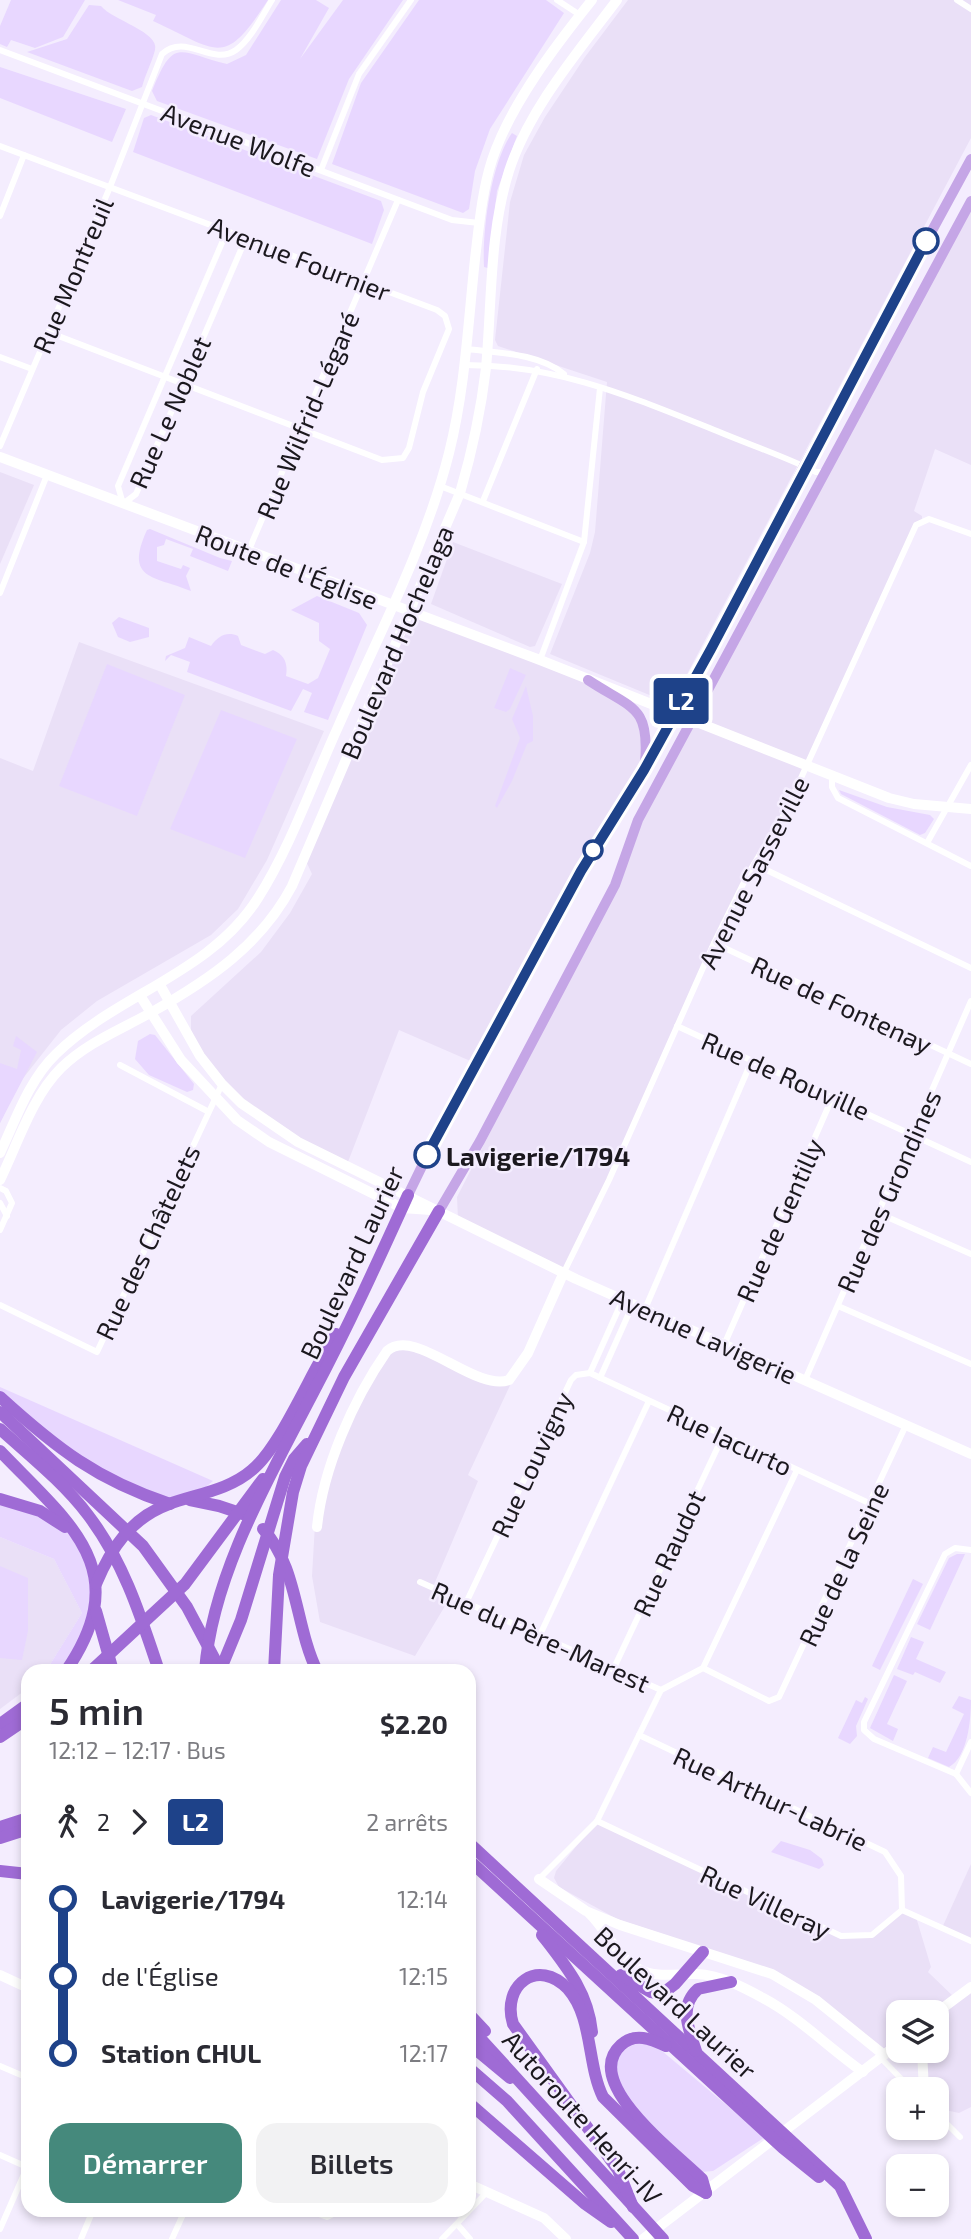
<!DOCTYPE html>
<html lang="fr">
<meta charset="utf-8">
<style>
:root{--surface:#fff;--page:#f2f2f3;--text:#2b2b33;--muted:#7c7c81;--accent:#45897c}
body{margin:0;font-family:"Exo 2",sans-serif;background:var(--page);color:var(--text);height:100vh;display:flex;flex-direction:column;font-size:26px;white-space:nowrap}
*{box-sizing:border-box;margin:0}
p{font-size:23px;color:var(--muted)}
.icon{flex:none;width:38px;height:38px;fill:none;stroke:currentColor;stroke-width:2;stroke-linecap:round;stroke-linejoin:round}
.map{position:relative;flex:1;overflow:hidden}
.drawer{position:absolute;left:21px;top:1664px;width:455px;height:553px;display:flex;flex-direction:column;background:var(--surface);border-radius:21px;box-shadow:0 4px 10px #0003}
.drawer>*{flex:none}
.badge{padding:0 14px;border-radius:5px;font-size:24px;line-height:46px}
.fabs{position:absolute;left:886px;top:2000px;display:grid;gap:14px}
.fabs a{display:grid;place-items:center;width:63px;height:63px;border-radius:14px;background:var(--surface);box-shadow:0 4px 10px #0003;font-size:35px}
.map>.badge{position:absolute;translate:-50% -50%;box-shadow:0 0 0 4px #fff}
.legs{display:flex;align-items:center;gap:10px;height:77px;padding:0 28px;font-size:23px}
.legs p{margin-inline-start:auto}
.overview{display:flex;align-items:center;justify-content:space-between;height:119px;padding:0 28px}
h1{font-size:38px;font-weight:600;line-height:52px}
.action{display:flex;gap:14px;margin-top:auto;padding:14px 28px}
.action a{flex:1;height:80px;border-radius:21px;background:var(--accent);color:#fff;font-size:28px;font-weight:600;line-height:80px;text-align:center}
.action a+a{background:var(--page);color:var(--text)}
ul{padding:0 28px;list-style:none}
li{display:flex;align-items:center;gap:24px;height:77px;font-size:26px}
li i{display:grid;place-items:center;width:10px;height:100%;margin:0 9px;background:currentColor}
li i::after{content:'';width:18px;height:18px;margin:-9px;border:5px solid;border-radius:50%;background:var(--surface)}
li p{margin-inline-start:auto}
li:first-child i{background:linear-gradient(#0000 50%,currentColor 0)}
li:last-child i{background:linear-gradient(currentColor 50%,#0000 0)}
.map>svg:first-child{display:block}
</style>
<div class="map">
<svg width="971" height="2239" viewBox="0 0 971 2239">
<rect width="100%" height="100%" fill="#f4edfe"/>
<g fill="#eae0f7">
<path d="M628,0H971V138L676,695L664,701L550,654L590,553L595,532L607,382L498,346L495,340L510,202L524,155L545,117L585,57Z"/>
<path d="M971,201V465L935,449L914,511L922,516V520L916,525L807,767L754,864L564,1272L458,1219L457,1197L584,949L631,838Z"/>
<path d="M0,472L34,485L0,564Z"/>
<path d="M453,542L562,584L535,646L530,647L431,604Z"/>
<path d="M408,611L588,680L641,716L644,770L595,861L581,871L475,1063L399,1030L346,1167L241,1103L191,1038V1016L261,952L290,913L312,874L304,857Z"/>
<path d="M79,642L324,731L267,860L238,909L211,935L97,1001L61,1030L17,1086L0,1123V758L33,771Z"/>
<path d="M402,1345L479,1377H514L468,1475L478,1481L433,1587L451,1596L415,1656L320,1622L312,1576L316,1507L325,1476L384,1355Z"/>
<path d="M0,1537L54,1559L82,1613L46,1671H28V1688L0,1709Z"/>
<path d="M597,1821L841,1936L873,1934L902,1910L916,1917L931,1967L928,1972L955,1998L971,1987V2107L959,2113L936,2108V2090L924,2089L922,2051H936V2012H898V2044L881,2058L778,1972L617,1919L559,1887L554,1878L556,1871Z"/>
<path d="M971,1864V1941L942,1928Z"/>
</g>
<g fill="#e8d7ff">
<path d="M11,0H85L63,37L35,48L11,40L7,47L0,44V26Z"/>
<path d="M118,0H268C224,68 220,52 153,21L156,15Z"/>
<path d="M281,0H316L329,8L300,59L343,0H403L349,79L317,159L157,101L152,91C174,36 178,52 227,64L246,55Z"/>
<path d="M419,0H546L564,13L490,129L475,171L469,209L463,213L332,164L361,83Z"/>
<path d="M89,5L101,6C112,20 160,32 155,50C152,62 145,75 142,87L132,91L27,52L67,39Z"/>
<path d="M0,67L126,109L112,142L0,98Z"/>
<path d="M151,115L381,201L384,210L372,244L133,152L144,118Z"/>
<path d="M512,133L517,136L497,191L488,268L484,267C482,231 491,163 512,133Z"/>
<path d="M150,529L220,558L232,561L228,571L190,556L193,549L166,539L164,545L157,547V561L181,569L183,565L190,568L186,576L191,591C154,576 124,580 147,530Z"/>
<path d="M317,596L359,613L367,625L328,720L304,712L312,693L303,689L291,711L187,672L190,662L171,655L165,661L166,656L185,648L189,637L211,646C218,636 227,631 238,636L241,645L265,654L273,650C285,655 288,664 286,676L308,684L318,678L330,649L319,641V623L291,610Z"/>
<path d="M119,617L149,628V637L130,642L118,637L112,623Z"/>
<path d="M107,664L185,695L137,816L59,786Z"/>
<path d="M510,668L526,675L510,709L506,712L494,708Z"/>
<path d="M526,686L533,716V741L527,744L512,781L497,808L495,806L520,738L512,719Z"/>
<path d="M221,710L297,739L245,858L170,829Z"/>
<path d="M839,790L887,807L930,815L934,819L925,833L920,835L841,794Z"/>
<path d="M150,1034L155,1035L194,1084L193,1090L187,1092L149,1075L135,1059L138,1041Z"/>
<path d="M16,1036L37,1052L0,1123V1063L17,1069L21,1050L13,1046Z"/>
<path d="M0,1387L213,1481L202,1490L171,1499L119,1486L0,1397Z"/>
<path d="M0,1499L59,1522L87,1550L95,1608L66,1671H46L82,1613L54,1559L0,1537Z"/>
<path d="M957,1554H965L930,1630L917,1624L949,1558Z"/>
<path d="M0,1566L28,1578V1631L22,1660L0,1658Z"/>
<path d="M913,1579L923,1584L880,1670L872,1666Z"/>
<path d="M911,1637L924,1642L916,1659L946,1672L940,1683L915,1672L913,1675L897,1669Z"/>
<path d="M894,1675L907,1681L887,1724L898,1729L893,1741L870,1728Z"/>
<path d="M959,1696L971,1700C971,1719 968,1757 949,1767L928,1758L933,1747L946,1752L964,1714L952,1708Z"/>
<path d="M865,1697L868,1699L856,1726L857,1736L850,1744L838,1738L856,1700L862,1703Z"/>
<path d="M781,1841L810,1850L822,1859L824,1865L819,1869L771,1852Z"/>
<path d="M635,2042L656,2046L765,2137L713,2171L702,2172L625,2099C609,2073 611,2058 635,2042Z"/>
</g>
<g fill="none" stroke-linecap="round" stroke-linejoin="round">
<g stroke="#fff" stroke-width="6">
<path d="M557,0L580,15"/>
<path d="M957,0L971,9"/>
<path d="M0,50L452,220L479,223"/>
<path d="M0,146L437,310L445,316L449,329L423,392L409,448L403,458L382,460L48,332"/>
<path d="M321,170L359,74L411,0"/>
<path d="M0,216L24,155"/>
<path d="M227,231L118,486L123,504L136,494L246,238"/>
<path d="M467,349C498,353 538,353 564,374"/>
<path d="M0,357L32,369"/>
<path d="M465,365C559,365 631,397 717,431C750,445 784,456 816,472H825"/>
<path d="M0,446L110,187L162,54C186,32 212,67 236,50C251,39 262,16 272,0"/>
<path d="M440,486L584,542"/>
<path d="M483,501L537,369"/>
<path d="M248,552L398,200"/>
<path d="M0,593L47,475"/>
<path d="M540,660L584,542L600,388"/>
<path d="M832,776V787L838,798L971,866"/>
<path d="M927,843L971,765"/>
<path d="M754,864L971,968"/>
<path d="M714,943L971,1064"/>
<path d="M677,1026L971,1162"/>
<path d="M120,1065L207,1111"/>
<path d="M0,1188L6,1191L12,1203L0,1230"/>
<path d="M0,1203L7,1216"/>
<path d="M878,1213L971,1254"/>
<path d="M564,1272L609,1180L714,943L748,874L786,811L916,525L929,519L971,534"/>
<path d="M0,1305L97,1352L222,1084"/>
<path d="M838,1306L971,1364"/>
<path d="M645,1309L752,1060"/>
<path d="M724,1345L833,1096"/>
<path d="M590,1373L871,1504"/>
<path d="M590,1373L623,1299"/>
<path d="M600,1378L633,1304"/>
<path d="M805,1380L971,1001"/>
<path d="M420,1582L661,1690"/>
<path d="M466,1603L571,1380L576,1375L590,1373"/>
<path d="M539,1637L649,1401"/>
<path d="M703,1668L769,1701L779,1697L906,1425"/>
<path d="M703,1668L797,1470"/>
<path d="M613,1670L723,1436"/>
<path d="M661,1690L703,1668"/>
<path d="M639,1735L885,1852L901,1876L902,1910"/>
<path d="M956,1774L874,1739L864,1730V1722L945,1554L955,1548L971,1550"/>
<path d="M956,1774L971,1742"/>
<path d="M956,1774L971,1793"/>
<path d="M597,1821L841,1936L872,1935L902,1910"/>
<path d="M539,1879L597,1821L661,1690"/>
<path d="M902,1910L971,1941"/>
<path d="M881,2058L912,2090"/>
<path d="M0,2066L28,2078"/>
<path d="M936,2113L960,2137"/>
<path d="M0,2155L27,2167"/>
<path d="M308,2210L327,2217L341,2210"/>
<path d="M457,2224L470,2239"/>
<path d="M0,2229L28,2165"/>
<path d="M81,2239L93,2210"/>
<path d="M172,2239L185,2210"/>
<path d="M442,2239L487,2192"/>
</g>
<g stroke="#fff" stroke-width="10">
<path d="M0,457L540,660L889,798L914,804L971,809"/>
<path d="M160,985L200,1056L222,1084L241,1103L298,1142L576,1279L971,1454"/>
<path d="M141,997L181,1060L237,1120L269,1142L402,1208L431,1210"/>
<path d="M0,1153C16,1119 29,1080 56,1054C117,994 210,974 258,898C291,846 312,784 338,727C377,638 425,548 449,453C465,390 468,324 475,259C479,226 482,191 492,160C510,105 556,45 592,0"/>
<path d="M0,1180C18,1143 32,1097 61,1068C88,1042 120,1030 152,1012C209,980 261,945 292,886L460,493C472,452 481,410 486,368C492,303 489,234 509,171C529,109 578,52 617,0"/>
<path d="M317,1527C323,1468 353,1400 387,1351C415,1326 474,1392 509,1380L528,1353L564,1272"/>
<path d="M539,1879L586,1911L620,1925L772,1974L816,2000L884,2055"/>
<path d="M589,1913C607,1930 617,1958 639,1969C657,1979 678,1973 697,1974C720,1975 743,1987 763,1998C799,2017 830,2049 863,2072"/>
<path d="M0,1975L28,1988"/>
<path d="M936,2013L971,1987"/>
<path d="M922,2051L924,2090"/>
<path d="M469,2184L544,2218L566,2239"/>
<path d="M643,2239L898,2044"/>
</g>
<g stroke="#c5a6e6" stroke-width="10">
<path d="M588,680C632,709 650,705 645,763"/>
<path d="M408,1195L441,1127L581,871L644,770L711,649L804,466L971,159"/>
<path d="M439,1211L480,1141L615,885L638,820L971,201"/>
</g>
<g stroke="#9f6bd5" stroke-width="12">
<path d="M0,1397C56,1448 97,1480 170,1504"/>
<path d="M0,1412L143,1546L187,1607L221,1671"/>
<path d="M0,1429C30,1456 64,1483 88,1515C124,1562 141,1617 159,1671"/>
<path d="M0,1451C69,1523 136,1569 66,1671"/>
<path d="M0,1499L40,1511L65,1527"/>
<path d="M190,1500L219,1506L246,1515"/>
<path d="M263,1529C298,1567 295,1626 317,1671"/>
<path d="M96,1584C111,1548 131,1518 169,1504C197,1494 229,1490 252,1470C281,1447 312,1369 336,1334"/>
<path d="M96,1611L113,1671"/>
<path d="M91,1671L185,1584L263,1479"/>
<path d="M205,1671C212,1575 270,1476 314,1391C348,1327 378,1261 408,1195"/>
<path d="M220,1671L241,1620L285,1477L294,1459L307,1444"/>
<path d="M274,1671L279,1575L293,1492L301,1466L344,1377L439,1211"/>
<path d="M0,1724L28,1704"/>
<path d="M0,1737L28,1718"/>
<path d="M0,1827L28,1818"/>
<path d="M0,1838L28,1829"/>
<path d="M469,1843L840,2186L866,2239"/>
<path d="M469,1860L783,2148L819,2177"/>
<path d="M0,1871L28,1874"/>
<path d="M542,1935C566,1966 588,1992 592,2032"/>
<path d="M621,1975L651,1992L662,1994L675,1984L703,1952"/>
<path d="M469,2014L485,2031"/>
<path d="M469,2026L663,2239"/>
<path d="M469,2044L510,2078"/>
<path d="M666,2046C651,2039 635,2032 621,2045C580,2082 676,2153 702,2179L706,2193"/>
<path d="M696,2051C689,2029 678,2007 698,1989L731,1982"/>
<path d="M469,2068L507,2101L633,2239"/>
<path d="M469,2103L584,2203L611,2222"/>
<path d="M633,2207L618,2170L513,2024C501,1985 538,1957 568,1989C593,2017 587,2065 603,2097L693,2186L706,2193"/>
</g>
</g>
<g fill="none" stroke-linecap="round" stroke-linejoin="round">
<defs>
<path id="line-1" d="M427,1155L581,871L644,770L711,649L926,241"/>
</defs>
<use href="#line-1" stroke="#fff" stroke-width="16"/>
<use href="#line-1" stroke="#1e4289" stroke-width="10"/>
</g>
<g fill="#fff" stroke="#1e4289" stroke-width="3.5">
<circle cx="926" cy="241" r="12"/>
<circle cx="593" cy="850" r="9"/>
<circle cx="427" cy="1155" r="12"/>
</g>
<g text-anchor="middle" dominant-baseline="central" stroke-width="5" stroke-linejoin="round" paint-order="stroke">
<g font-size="26" fill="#1b181e" stroke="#f4edfe">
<text transform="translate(239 139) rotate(21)">Avenue Wolfe</text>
<text transform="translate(300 258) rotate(21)">Avenue Fournier</text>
<text transform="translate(72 275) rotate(-67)">Rue Montreuil</text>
<text transform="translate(169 412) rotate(-66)">Rue Le Noblet</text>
<text transform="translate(307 415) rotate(-67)">Rue Wilfrid-Légaré</text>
<text transform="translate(287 566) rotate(21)">Route de l'Église</text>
<text transform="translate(396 642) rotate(-67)">Boulevard Hochelaga</text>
<text transform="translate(753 872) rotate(-63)">Avenue Sasseville</text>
<text transform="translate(842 1004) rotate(25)">Rue de Fontenay</text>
<text transform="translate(786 1075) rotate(24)">Rue de Rouville</text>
<text transform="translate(888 1191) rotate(-66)">Rue des Grondines</text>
<text transform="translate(779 1220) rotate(-66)">Rue de Gentilly</text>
<text transform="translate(147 1242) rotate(-65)">Rue des Châtelets</text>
<text transform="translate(351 1262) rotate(-65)">Boulevard Laurier</text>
<text transform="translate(704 1335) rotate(24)">Avenue Lavigerie</text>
<text transform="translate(730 1439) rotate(25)">Rue Iacurto</text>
<text transform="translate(531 1464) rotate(-65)">Rue Louvigny</text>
<text transform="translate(668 1553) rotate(-65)">Rue Raudot</text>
<text transform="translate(843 1564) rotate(-65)">Rue de la Seine</text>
<text transform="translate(541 1636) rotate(24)">Rue du Père-Marest</text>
<text transform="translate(771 1798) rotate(25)">Rue Arthur-Labrie</text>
<text transform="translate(766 1901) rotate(25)">Rue Villeray</text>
<text transform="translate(676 2002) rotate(43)">Boulevard Laurier</text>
<text transform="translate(583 2117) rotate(48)">Autoroute Henri-IV</text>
</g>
<g font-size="26" font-weight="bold" fill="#1b181e" stroke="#f4edfe" text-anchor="start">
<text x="446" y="1155">Lavigerie/1794</text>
</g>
</g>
</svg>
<div class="fabs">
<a><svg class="icon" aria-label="layers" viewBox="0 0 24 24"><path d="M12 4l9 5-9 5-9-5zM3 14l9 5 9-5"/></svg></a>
<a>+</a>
<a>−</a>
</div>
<b class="badge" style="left:681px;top:701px;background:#1e4289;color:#fff">L2</b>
<section class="drawer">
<div class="overview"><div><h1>5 min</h1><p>12:12 – 12:17 · Bus</p></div><b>$2.20</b></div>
<div class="legs"><svg class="icon" aria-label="walk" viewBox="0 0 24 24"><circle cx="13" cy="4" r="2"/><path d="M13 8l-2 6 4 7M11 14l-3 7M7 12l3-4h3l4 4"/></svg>2<svg class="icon" aria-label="forward" viewBox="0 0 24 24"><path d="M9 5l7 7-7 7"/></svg><b class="badge" style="background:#1e4289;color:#fff">L2</b><p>2 arrêts</p></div>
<ul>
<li><i style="color:#1e4289"></i><b>Lavigerie/1794</b><p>12:14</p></li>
<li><i style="color:#1e4289"></i><span>de l'Église</span><p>12:15</p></li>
<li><i style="color:#1e4289"></i><b>Station CHUL</b><p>12:17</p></li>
</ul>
<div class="action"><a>Démarrer</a><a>Billets</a></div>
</section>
</div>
